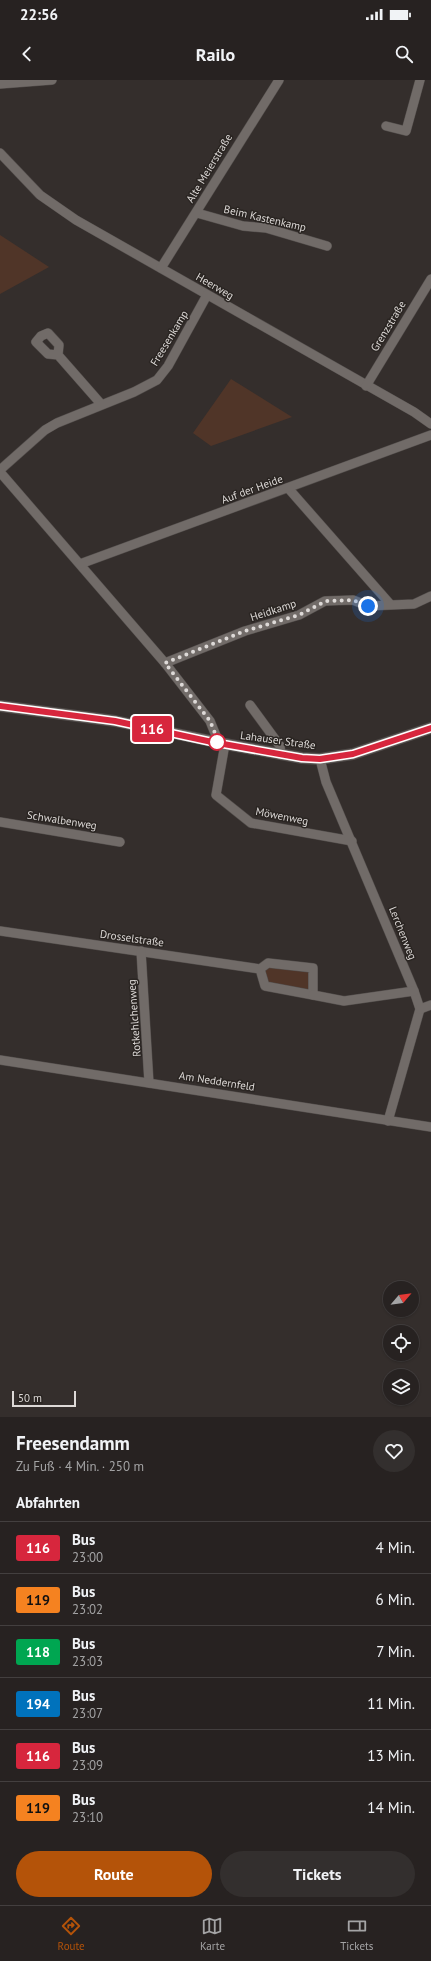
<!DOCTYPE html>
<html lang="de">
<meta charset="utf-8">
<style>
:root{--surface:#272221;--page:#332f2e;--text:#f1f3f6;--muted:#a4a4a5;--line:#433f3f;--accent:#b45309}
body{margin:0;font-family:"PT Sans",sans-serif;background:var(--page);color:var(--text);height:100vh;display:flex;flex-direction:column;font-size:15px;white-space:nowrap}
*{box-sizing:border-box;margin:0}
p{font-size:13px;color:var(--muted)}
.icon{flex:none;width:22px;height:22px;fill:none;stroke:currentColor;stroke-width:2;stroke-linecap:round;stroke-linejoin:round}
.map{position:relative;height:1337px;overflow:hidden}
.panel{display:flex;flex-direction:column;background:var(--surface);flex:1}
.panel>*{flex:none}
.badge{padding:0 8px;border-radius:3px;font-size:14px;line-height:26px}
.needle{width:26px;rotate:61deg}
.tools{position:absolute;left:383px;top:1201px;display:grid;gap:8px}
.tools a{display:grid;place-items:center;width:36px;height:36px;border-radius:50%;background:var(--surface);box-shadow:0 1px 3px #0004,0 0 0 1px var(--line);font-size:20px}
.scale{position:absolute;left:12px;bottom:10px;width:64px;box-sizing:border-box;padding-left:4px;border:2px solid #ddd9d7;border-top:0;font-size:11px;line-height:14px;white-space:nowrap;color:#ddd9d7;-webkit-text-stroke:3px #2a2522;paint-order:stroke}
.you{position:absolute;width:20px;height:20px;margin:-10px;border:3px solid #fff;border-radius:50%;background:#1a73e8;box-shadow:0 0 0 6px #1a73e833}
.map>.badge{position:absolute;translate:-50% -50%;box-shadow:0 0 0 2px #fff}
h2{padding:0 16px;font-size:15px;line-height:36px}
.round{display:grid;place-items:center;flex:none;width:42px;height:42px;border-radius:21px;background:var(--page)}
.summary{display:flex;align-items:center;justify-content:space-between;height:68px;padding:0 16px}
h1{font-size:19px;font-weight:800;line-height:30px}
.button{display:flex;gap:8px;margin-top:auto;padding:8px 16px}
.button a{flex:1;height:46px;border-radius:24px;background:var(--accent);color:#fff;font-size:16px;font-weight:800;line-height:46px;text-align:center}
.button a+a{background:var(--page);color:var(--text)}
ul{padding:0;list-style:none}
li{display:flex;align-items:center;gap:12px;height:52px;padding:0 16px;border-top:1px solid var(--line)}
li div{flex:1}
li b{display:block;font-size:15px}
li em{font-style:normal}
li .badge{min-width:44px;font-weight:700;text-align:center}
.status{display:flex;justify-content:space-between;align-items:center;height:28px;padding:0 20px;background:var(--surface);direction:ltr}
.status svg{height:11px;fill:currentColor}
header{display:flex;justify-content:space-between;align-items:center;height:52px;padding:0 16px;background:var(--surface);font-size:18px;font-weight:800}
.tabs{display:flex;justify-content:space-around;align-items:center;height:56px;border-top:1px solid var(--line);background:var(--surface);font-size:11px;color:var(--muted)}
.tabs a{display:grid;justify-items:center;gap:2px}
.tabs .active{color:var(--accent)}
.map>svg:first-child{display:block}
</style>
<div class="status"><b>22:56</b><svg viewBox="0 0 49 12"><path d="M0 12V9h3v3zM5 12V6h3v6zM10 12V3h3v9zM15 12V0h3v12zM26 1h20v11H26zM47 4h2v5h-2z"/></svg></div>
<header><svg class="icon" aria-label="back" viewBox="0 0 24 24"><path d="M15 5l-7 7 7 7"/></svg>Railo<svg class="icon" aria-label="search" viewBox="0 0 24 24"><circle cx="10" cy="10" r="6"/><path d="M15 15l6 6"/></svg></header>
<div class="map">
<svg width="431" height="1337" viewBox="0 0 431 1337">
<rect width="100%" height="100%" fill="#342e2c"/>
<g fill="#503528">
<path d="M0,155L49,187L0,214Z"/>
<path d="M231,299L292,337L211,366L193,353Z"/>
<path d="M268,884L311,889L310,913L266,905L261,890Z"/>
</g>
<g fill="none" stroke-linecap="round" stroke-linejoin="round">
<defs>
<g id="minor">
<path d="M0,4L52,0"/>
<path d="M386,46L406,51L420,0"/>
<path d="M0,73L40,115L76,140L414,332L431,344"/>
<path d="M197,133L243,146L266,148L327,166"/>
<path d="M161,188L279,0"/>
<path d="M58,275L59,265L48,253L41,256L36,262L48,274L58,275L101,324"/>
<path d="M366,306L431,199"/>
<path d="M0,390L45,350L57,343L134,312L157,300L168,286L207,215"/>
<path d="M0,392L165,583L210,641L219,663"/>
<path d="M288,408L390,524"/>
<path d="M80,484L431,355"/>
<path d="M165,583L245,551L299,535L325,521L353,520L368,526L414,524L431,516"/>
<path d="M250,625L280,666L281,675"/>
<path d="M225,664L216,715L251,743L352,761"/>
<path d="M320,679L326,702L414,911L420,929L388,1041"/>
<path d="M0,742L120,762"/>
<path d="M0,851L260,889L268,883L313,888V915L265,906L260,889"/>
<path d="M141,871L149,1003"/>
<path d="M313,915L344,921L414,911"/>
<path d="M420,929L431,925"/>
<path d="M0,980L431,1047"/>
</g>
<path id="tertiary" d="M0,626L115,641L225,664L302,678L320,679L353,674L431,648"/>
</defs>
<use href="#minor" stroke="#524d4b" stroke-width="10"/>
<use href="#tertiary" stroke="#524d4b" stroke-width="12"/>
<use href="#minor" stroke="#716b68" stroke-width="9"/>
<use href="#tertiary" stroke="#716b68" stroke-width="10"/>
</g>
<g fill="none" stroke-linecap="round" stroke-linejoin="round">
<defs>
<path id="line" d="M0,626L115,641L212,662L302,678L320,679L353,674L431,648"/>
</defs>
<use href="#line" stroke="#fff" stroke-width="9"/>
<use href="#line" stroke="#d7263d" stroke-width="6"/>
<path stroke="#ddd9d7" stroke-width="4" stroke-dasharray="0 7.2" d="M217,662L219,663L210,641L165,583L245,551L299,535L326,521L353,520L368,526"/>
</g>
<circle fill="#fff" stroke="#d7263d" stroke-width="2" cx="217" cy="662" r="8"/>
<g text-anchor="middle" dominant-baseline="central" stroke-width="3" stroke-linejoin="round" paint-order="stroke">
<g font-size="11" fill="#ddd9d7" stroke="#2a2522">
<text transform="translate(209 88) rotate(-59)">Alte Meierstraße</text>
<text transform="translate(265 138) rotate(13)">Beim Kastenkamp</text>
<text transform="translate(215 206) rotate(30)">Heerweg</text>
<text transform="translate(388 246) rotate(-59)">Grenzstraße</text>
<text transform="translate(169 258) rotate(-59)">Freesenkamp</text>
<text transform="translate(252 409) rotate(-20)">Auf der Heide</text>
<text transform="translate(273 530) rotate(-18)">Heidkamp</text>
<text transform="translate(278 660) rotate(8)">Lahauser Straße</text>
<text transform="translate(282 736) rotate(11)">Möwenweg</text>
<text transform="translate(62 740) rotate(9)">Schwalbenweg</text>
<text transform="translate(403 853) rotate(68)">Lerchenweg</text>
<text transform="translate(132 858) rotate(8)">Drosselstraße</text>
<text transform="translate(134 938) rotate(-94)">Rotkehlchenweg</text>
<text transform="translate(217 1001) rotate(9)">Am Neddernfeld</text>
</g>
</g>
</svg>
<div class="tools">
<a><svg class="needle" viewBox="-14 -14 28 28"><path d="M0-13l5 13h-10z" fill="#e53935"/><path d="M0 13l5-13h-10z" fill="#a4a4a5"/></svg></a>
<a><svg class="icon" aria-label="locate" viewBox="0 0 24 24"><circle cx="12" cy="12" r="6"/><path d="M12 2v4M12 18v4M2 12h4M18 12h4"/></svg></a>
<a><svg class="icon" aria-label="layers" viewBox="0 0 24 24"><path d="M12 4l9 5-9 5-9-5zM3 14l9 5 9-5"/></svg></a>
</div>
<div class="scale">50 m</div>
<div class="you" style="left:368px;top:526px"></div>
<b class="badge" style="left:152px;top:649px;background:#d7263d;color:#fff">116</b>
</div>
<section class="panel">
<div class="summary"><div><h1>Freesendamm</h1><p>Zu Fuß · 4 Min. · 250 m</p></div><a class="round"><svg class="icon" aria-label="heart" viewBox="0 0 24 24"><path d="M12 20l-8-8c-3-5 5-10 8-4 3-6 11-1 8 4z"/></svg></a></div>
<h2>Abfahrten</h2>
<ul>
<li><span class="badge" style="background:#d7263d;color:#fff">116</span><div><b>Bus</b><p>23:00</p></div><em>4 Min.</em></li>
<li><span class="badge" style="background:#f58220;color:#111">119</span><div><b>Bus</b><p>23:02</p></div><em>6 Min.</em></li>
<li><span class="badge" style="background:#00a651;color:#fff">118</span><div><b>Bus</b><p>23:03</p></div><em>7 Min.</em></li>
<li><span class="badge" style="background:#0072bc;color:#fff">194</span><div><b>Bus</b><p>23:07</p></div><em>11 Min.</em></li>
<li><span class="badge" style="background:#d7263d;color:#fff">116</span><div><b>Bus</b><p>23:09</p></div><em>13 Min.</em></li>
<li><span class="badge" style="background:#f58220;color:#111">119</span><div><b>Bus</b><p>23:10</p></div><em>14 Min.</em></li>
</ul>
<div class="button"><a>Route</a><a>Tickets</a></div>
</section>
<nav class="tabs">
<a class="active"><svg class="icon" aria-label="directions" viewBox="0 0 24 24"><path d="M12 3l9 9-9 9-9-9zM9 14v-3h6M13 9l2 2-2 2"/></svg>Route</a>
<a><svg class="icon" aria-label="map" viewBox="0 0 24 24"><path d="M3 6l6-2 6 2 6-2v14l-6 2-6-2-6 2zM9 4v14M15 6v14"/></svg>Karte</a>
<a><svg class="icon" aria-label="tickets" viewBox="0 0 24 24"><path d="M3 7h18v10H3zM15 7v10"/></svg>Tickets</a>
</nav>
